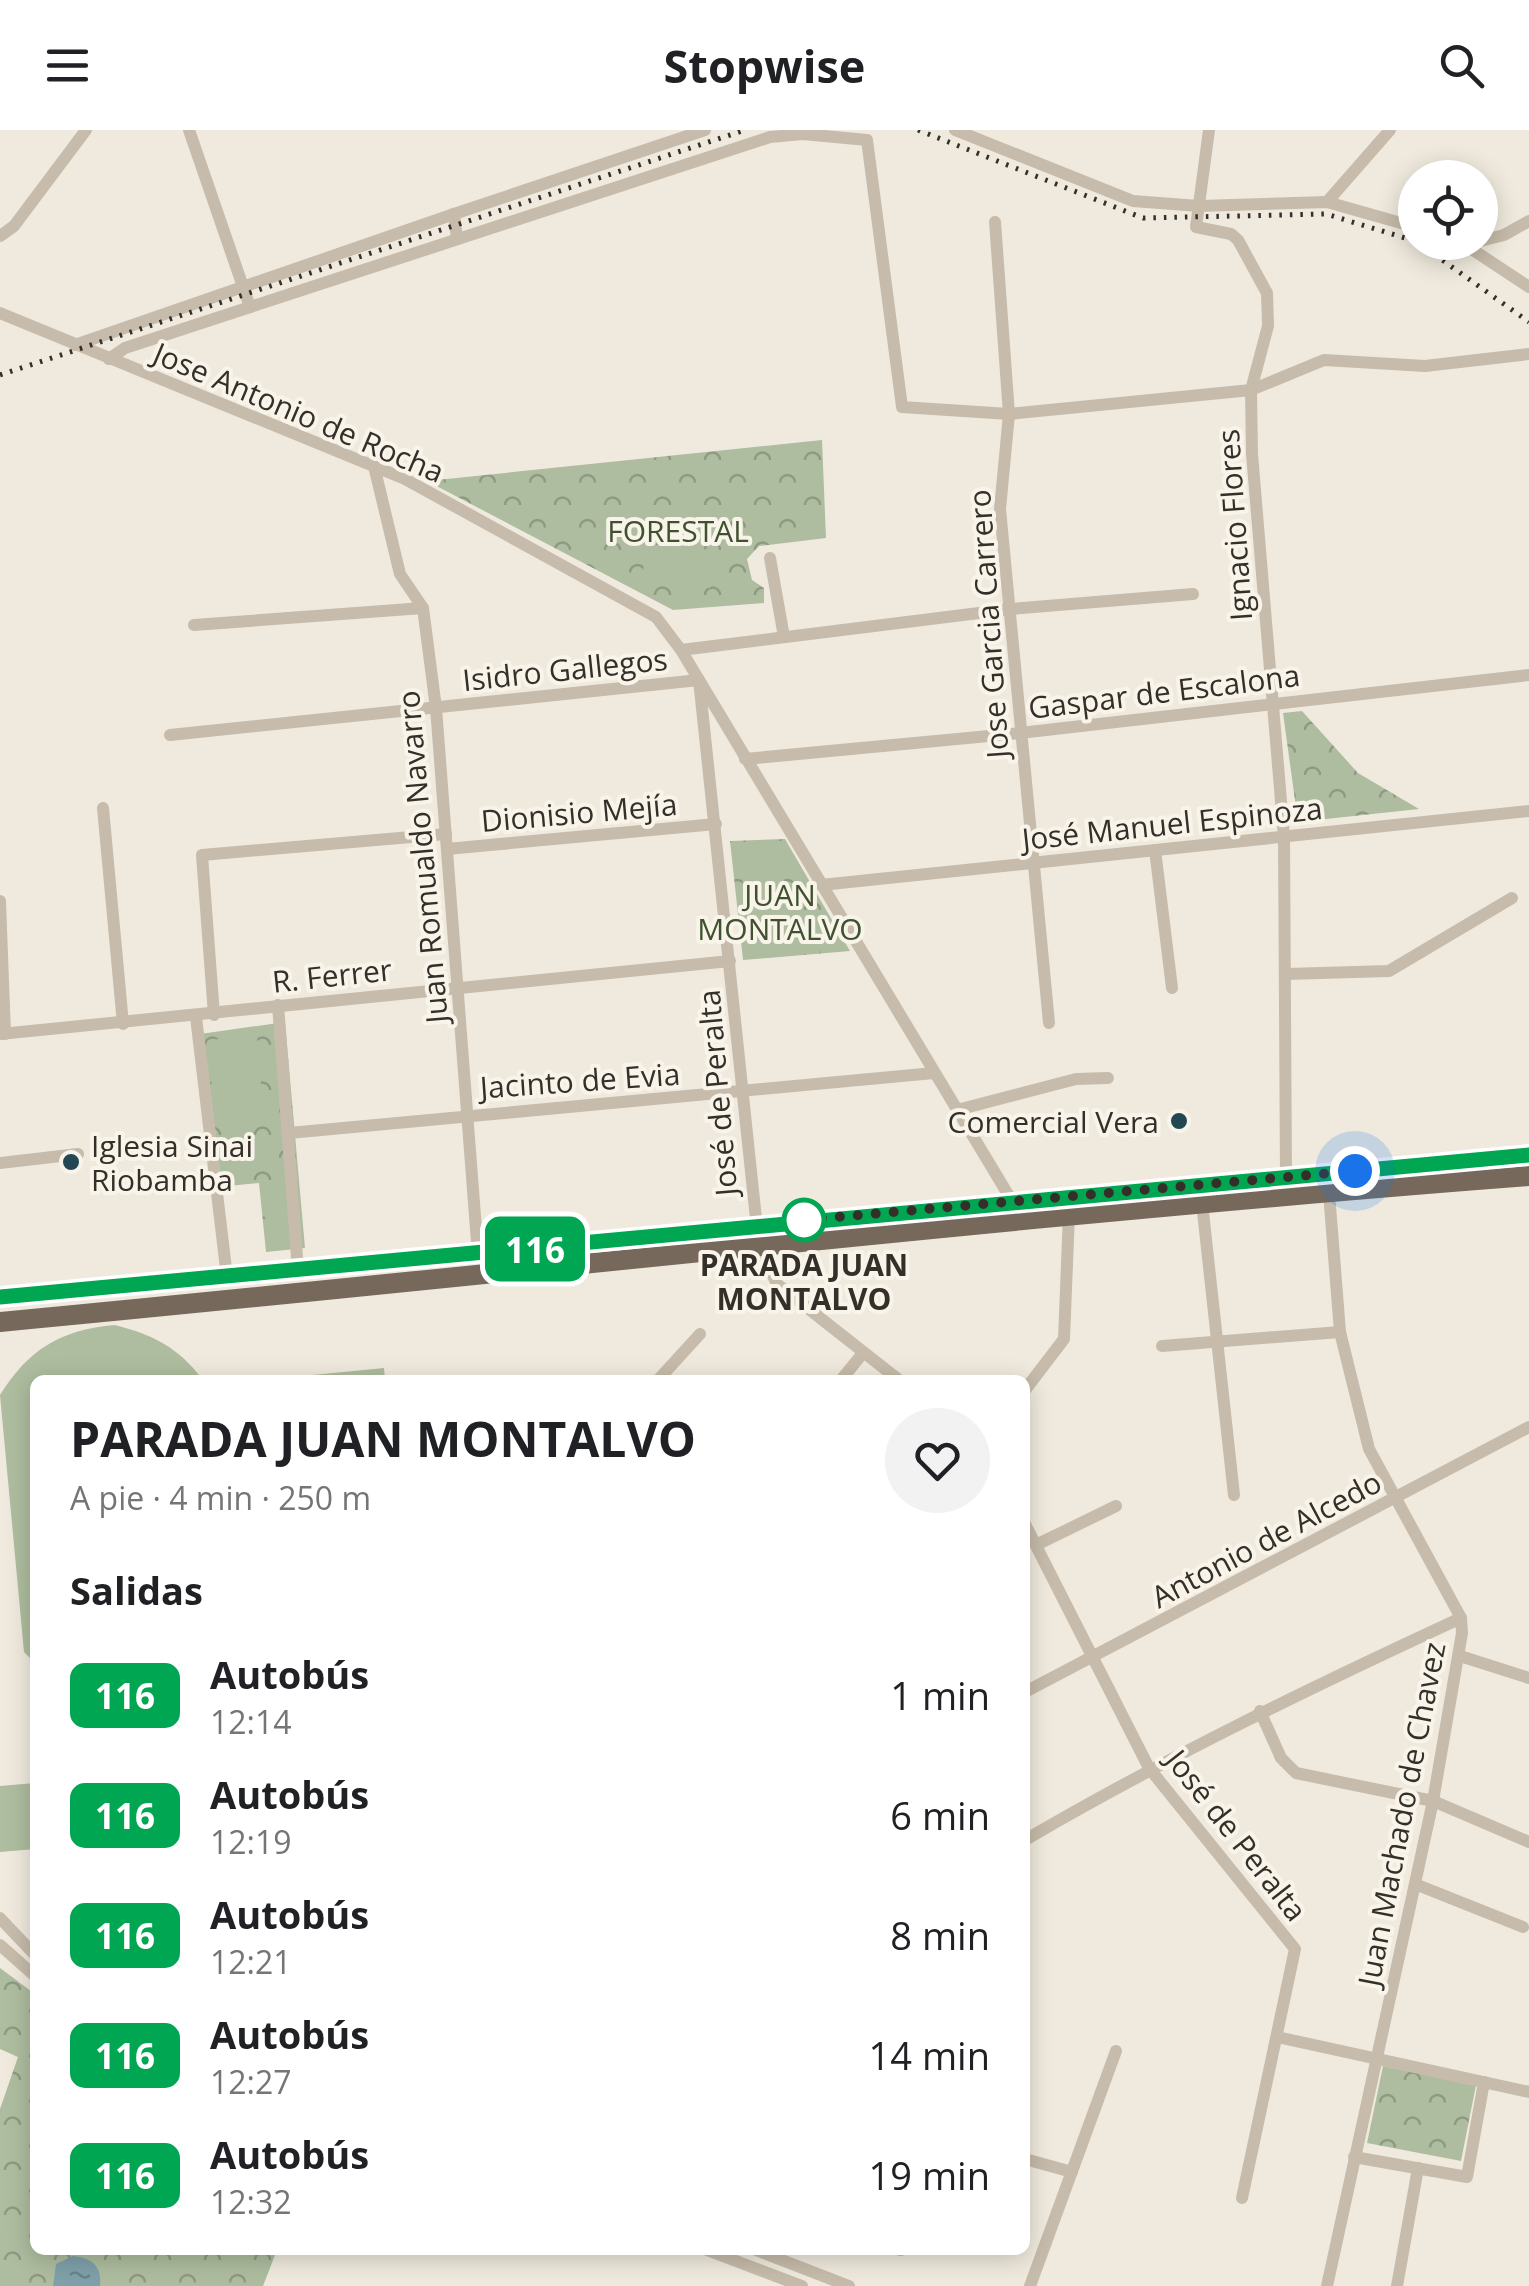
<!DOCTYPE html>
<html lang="es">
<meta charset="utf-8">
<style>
:root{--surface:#fff;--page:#f2f2f2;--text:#202124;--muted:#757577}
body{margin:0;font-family:"Open Sans",sans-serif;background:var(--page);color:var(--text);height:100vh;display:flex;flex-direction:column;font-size:38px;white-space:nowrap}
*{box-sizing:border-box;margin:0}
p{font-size:32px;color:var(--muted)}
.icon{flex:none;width:55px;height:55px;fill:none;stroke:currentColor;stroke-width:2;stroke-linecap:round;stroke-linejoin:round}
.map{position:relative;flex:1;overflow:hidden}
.drawer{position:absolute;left:30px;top:1245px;width:1000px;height:880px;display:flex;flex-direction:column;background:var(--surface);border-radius:15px;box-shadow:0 5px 25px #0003}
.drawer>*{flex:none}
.badge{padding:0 20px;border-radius:15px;font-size:35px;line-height:65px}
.buttons{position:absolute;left:1398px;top:30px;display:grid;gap:20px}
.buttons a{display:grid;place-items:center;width:100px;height:100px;border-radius:50%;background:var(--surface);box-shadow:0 5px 25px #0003;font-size:50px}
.you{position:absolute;width:50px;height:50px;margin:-25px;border:8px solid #fff;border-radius:50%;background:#1a73e8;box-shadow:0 0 0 15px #1a73e833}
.map>.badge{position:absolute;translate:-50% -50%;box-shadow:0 0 0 5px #fff}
h2{padding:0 40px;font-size:38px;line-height:90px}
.round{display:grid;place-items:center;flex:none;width:105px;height:105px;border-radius:52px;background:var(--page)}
.head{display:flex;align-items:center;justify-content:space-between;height:170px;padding:0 40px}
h1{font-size:48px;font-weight:700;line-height:75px}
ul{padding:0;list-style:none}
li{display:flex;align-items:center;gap:30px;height:120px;padding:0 40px}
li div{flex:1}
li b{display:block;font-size:38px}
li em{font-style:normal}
li .badge{min-width:110px;font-weight:700;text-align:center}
header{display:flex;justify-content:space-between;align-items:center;height:130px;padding:0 40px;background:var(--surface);font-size:45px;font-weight:700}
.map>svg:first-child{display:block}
</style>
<header><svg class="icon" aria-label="menu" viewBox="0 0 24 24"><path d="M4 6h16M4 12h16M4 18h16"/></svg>Stopwise<svg class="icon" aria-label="search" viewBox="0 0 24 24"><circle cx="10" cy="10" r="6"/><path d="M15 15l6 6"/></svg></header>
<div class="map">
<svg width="1529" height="2156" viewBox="0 0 1529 2156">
<defs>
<pattern id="forest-crowns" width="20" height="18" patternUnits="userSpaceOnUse" patternTransform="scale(2.5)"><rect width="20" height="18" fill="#aebd9f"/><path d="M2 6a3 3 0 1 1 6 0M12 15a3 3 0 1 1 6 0" fill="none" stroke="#8e9a82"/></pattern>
<pattern id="water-ripples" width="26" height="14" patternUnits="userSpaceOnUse" patternTransform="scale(2.5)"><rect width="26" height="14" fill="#7fa1aa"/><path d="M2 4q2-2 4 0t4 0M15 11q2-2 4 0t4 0" fill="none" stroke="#69848a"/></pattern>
</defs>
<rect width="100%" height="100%" fill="#f0eade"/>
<g fill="url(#forest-crowns)">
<path d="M822,310L826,408L759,416L747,429L752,450L764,458V473L673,480L427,351Z"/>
<path d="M1302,581L1358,643L1419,679L1298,692L1283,583Z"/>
<path d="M785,709L850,821L743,830L730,711Z"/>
<path d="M285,892L305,1118L266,1122L259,1053L217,1057L200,904Z"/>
<path d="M0,1838L35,1864V2120H277L263,2156H0V1979L18,1927L0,1919Z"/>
<path d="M1383,1936L1476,1955L1461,2031L1367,2013Z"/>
</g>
<g fill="#aebd9f">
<path d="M646,414L713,420L710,458L642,452Z"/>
<path d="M782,711L786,781L745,784L740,712Z"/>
<path d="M819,786L820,823L751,829L748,790Z"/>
<path d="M257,906L264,990L215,995L208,910Z"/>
<path d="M296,1051L300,1116L268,1119L262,1055Z"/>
<path d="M115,1195C154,1205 179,1218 203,1250H35V1533L24,1522L0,1265C29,1219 60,1200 115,1195Z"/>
<path d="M384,1238L385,1250H262Z"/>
<path d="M35,1653V1719L0,1722V1656Z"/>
</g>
<path fill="url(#water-ripples)" d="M73,2126C92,2128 102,2136 100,2156H53L56,2134Z"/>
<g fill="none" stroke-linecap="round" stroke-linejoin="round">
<g stroke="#c7bcab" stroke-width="12">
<path d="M189,0L250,177"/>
<path d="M955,0L1133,71L1199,76L1327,72L1415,97"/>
<path d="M1209,0L1196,97L1231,104L1238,110L1267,163L1268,196L1251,260L1252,324L1284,707L1286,1048"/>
<path d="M1327,72L1390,0"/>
<path d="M995,92L1009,284L1000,379L1049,893"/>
<path d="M0,106L14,96L86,0"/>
<path d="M457,109L454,84L705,0"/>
<path d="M1480,111L1504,105L1529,91"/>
<path d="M1461,112L1529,157"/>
<path d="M0,183L405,349L656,487L681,520L1012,1071"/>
<path d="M75,215L454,84"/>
<path d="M109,229L125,218L770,7L803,4L867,10L902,277L1009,284L1251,260L1324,230L1425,236L1529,224"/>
<path d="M374,336L400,444L423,478L436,578L478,1125"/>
<path d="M770,428L784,507"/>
<path d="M194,495L423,478"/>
<path d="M681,520L1011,479L1193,464"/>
<path d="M170,605L699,550L759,1117L777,1154L899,1250"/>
<path d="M745,629L1020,603L1529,545"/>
<path d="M103,678L123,894"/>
<path d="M447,719L716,694"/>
<path d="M1155,720L1172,858"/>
<path d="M821,755L1529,681"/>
<path d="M0,771L5,904"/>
<path d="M1286,844L1389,841L1512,768"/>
<path d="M278,875L298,1141"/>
<path d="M214,885L202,725L446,704"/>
<path d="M196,887L227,1147"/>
<path d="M0,904L730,831"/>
<path d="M957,980L1076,949L1108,948"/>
<path d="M289,1003L934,943"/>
<path d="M0,1033L78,1024"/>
<path d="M1202,1073L1234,1365"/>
<path d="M1162,1216L1340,1202"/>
<path d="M658,1250L700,1204"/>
<path d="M841,1250L863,1223"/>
<path d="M1025,1260L1064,1209L1069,1084"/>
<path d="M1025,1394L1149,1638L1295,1819L1242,2068"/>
<path d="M1036,1415L1116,1376"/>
<path d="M1460,1526L1529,1548"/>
<path d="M1025,1562L1529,1297"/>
<path d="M1260,1581L1281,1628L1296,1643L1433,1671L1529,1712"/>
<path d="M1025,1710C1167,1627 1312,1557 1461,1488"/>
<path d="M1415,1754L1523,1797"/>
<path d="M0,1788L35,1825"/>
<path d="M0,1815L35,1846"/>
<path d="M1277,1907L1529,1962"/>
<path d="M1354,2027L1467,2047L1484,1952"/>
<path d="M1025,2029L1072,2042"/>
<path d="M707,2120L802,2156"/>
<path d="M756,2120L849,2156"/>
<path d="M900,2120H901"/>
<path d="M1030,2156L1116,1921"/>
<path d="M1327,2156L1433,1671L1462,1503L1461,1488L1369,1319L1340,1202L1329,1063"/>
<path d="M1397,2156L1418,2038"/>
</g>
<g stroke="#76695c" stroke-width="20">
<path d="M0,1167L1529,1025"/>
<path d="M0,1192C510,1144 1018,1085 1529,1046"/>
</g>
<g stroke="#352f29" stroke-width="5" stroke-dasharray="2.5 8" stroke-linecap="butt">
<path d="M918,0L1143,88L1326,84L1415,111"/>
<path d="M1417,112L1529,192"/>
<path d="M0,245L745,0"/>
</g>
</g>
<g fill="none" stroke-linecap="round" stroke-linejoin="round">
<defs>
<path id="line" d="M0,1167L1529,1025"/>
</defs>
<use href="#line" stroke="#fff" stroke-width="22"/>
<use href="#line" stroke="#00a651" stroke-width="15"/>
<path stroke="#352f29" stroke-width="10" stroke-dasharray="0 18" d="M804,1090L1355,1041"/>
</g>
<g fill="#234853" stroke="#f8f4e9" stroke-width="4">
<circle cx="1179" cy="991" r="10"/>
<circle cx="71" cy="1032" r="10"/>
</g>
<circle fill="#fff" stroke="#00a651" stroke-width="5" cx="804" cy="1090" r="20"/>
<g text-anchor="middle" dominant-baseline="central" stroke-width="8" stroke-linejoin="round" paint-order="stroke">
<g font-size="30" fill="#352f29" stroke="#f8f4e9">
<text transform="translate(299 282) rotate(23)">Jose Antonio de Rocha</text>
<text transform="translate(1234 395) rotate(-94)">Ignacio Flores</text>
<text transform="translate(988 494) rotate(-94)">Jose Garcia Carrero</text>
<text transform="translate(565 539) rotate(-6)">Isidro Gallegos</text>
<text transform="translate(1164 561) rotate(-7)">Gaspar de Escalona</text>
<text transform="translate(579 682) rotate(-5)">Dionisio Mejía</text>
<text transform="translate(1172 693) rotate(-6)">José Manuel Espinoza</text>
<text transform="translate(422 727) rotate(-95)">Juan Romualdo Navarro</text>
<text transform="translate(332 845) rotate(-6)">R. Ferrer</text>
<text transform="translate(580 950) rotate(-4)">Jacinto de Evia</text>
<text transform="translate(717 963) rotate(-95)">José de Peralta</text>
<text transform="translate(1266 1409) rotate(-28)">Antonio de Alcedo</text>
<text transform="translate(1401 1684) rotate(-79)">Juan Machado de Chavez</text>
<text transform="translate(1237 1705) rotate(52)">José de Peralta</text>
</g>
<g font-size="30" fill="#3f512f" stroke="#f8f4e9">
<text x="678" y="400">FORESTAL</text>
<text x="780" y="764">JUAN<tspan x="780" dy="34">MONTALVO</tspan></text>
</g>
<g font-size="30" fill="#352f29" stroke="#f8f4e9" text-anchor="end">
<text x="1159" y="991">Comercial Vera</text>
<text x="91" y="1015" text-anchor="start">Iglesia Sinai<tspan x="91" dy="34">Riobamba</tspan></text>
</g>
<g font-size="30" font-weight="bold" fill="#352f29" stroke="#f8f4e9">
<text x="804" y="1134">PARADA JUAN<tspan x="804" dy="34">MONTALVO</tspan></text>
</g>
</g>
</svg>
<div class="buttons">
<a><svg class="icon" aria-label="locate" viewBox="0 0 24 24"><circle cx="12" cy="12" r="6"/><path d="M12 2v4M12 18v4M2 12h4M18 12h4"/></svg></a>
</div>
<div class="you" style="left:1355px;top:1041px"></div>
<b class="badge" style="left:535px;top:1119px;background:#00a651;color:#fff">116</b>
<section class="drawer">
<div class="head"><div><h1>PARADA JUAN MONTALVO</h1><p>A pie · 4 min · 250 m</p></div><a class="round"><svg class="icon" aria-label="heart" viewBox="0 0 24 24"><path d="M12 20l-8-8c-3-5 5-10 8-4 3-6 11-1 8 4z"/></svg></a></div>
<h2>Salidas</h2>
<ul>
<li><span class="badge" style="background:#00a651;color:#fff">116</span><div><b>Autobús</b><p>12:14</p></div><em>1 min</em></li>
<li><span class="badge" style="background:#00a651;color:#fff">116</span><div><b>Autobús</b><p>12:19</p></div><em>6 min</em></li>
<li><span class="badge" style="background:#00a651;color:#fff">116</span><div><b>Autobús</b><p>12:21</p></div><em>8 min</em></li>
<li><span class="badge" style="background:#00a651;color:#fff">116</span><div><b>Autobús</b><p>12:27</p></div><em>14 min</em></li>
<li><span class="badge" style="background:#00a651;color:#fff">116</span><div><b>Autobús</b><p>12:32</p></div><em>19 min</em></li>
</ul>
</section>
</div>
